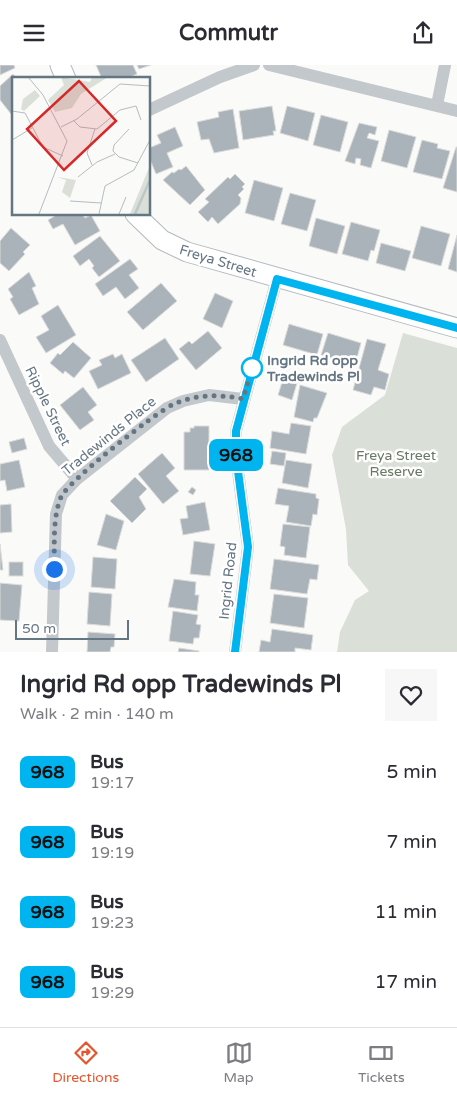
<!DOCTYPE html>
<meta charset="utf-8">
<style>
:root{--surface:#fff;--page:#f7f7f7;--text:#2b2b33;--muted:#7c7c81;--line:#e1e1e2;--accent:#e4572e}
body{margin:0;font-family:"Varela Round",sans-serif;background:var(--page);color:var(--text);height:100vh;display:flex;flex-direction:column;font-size:19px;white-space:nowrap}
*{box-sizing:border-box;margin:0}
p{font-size:16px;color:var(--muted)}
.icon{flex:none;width:28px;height:28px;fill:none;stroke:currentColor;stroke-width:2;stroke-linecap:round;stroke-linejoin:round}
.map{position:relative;height:587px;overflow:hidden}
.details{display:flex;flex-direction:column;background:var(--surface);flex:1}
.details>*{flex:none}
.badge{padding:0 10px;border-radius:8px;font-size:18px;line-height:32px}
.scale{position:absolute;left:15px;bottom:12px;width:114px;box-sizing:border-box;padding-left:5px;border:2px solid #657683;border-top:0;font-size:14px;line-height:18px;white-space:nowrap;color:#657683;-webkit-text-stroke:4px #fff;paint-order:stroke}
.you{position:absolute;width:25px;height:25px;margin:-12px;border:4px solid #fff;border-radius:50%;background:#1a73e8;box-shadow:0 0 0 8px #1a73e833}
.map>.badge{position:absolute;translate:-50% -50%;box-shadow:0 0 0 2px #fff}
.round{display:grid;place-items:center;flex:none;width:52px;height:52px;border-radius:0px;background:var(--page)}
.summary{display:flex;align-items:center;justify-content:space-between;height:85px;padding:0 20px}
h1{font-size:24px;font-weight:800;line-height:38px}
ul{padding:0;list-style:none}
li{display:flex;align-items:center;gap:15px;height:70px;padding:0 20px}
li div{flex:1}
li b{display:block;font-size:19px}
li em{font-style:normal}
li .badge{min-width:55px;font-weight:700;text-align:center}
header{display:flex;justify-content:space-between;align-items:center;height:65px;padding:0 20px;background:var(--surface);font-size:22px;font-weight:800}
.tabs{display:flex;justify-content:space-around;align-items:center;height:70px;border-top:1px solid var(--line);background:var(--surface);font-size:14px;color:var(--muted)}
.tabs a{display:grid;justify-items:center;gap:2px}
.tabs .selected{color:var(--accent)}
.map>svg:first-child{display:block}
</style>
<header><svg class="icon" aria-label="menu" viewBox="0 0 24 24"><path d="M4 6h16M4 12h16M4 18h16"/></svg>Commutr<svg class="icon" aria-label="share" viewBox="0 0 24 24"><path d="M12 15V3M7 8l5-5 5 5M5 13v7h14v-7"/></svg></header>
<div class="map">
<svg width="457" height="587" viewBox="0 0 457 587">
<rect width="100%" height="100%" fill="#fafaf8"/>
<path fill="#dadfd7" d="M403,268L457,283V587H337L340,567L355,535L369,526L348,500L346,464L332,390L342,362L385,330Z"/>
<g fill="#aab3b9" stroke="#dcdcda">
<path d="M0,0H14L15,3L0,10Z"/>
<path d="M96,0H133L137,9L125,14H102Z"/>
<path d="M137,0H151L139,4Z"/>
<path d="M13,9L17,14H14V46L11,49L0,35V21Z"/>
<path d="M272,41L276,66H273L274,70L243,75L239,46Z"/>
<path d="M287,41L315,48L308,76L280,68Z"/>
<path d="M233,44L239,83L214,88L209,74L201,75L197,57L219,52L218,47Z"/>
<path d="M321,50L348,57L340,87L313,80Z"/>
<path d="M359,58L377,62L375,70L369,68L367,73L379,76L371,103L360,100L361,94L356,93L355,99L345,96Z"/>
<path d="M175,62L183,81L167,88L173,102L156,109L149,92V83L161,78L157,70Z"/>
<path d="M389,65L416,72L407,103L381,96Z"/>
<path d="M422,75L438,79L437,83L450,86L442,114L413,107Z"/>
<path d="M456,82H457V127L443,123Z"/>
<path d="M186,101L205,125L190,140L163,115L172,107L174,108L179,104L181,105Z"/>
<path d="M235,109L245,119L242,122L244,124L238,130L241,133L240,139L218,159L212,152L208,157L198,147L209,137L205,134L228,112L230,114Z"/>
<path d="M254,115L283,123L274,156L245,148Z"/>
<path d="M290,128L316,135L307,166L281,159Z"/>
<path d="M58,149H82L85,153L91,150L100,166L75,180L63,159L53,164L48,155Z"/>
<path d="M316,153L345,161L337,189L309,181Z"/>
<path d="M351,157L380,165L374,186L371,185L368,196L342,189Z"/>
<path d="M421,161L450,169L441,201L412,193Z"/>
<path d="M11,163L30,180L23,187L25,189L9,206L0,198V176Z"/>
<path d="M457,170V207L448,204Z"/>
<path d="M100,171L120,196L99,212L92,203L94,201L89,194L80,201L73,191Z"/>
<path d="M381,178L411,186L405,206L376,198Z"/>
<path d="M130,194L138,204L129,210L139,223L125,234L116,222L103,231L95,219Z"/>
<path d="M29,207L36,221L32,223L39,239L19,250L10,234L13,232L8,224Z"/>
<path d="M161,218L177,236L143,265L127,247Z"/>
<path d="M215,228L233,236L222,263L203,254Z"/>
<path d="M58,240L76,270L46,288L36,272L49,265L41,251Z"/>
<path d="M289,259L323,269L317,290L283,280Z"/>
<path d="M208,266L222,283L196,305L179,284L189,276L192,279Z"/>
<path d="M328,268L361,278L355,300L321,290Z"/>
<path d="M165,273L179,294L146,317L131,295Z"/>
<path d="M367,274L386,279L378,305L389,309L385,325L374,322L371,330L353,325Z"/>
<path d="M73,277L91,293L74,313L65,306L63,309L50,298L58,288L60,290Z"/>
<path d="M113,289L115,293L122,289L131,308L98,324L89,306L102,300L99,295Z"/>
<path d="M283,314L297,318L292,335L278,330Z"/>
<path d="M300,320L327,328L317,353H314L313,357L294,352Z"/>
<path d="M83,322L97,340L88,347L94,355L80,365L60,340Z"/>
<path d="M291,358L311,361L306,389L270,383L272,366L289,369Z"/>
<path d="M194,361H209V405H184V367H190V363H194Z"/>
<path d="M24,373L27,384L12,388L9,377Z"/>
<path d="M272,386L286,388L284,401L270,399Z"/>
<path d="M162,388L175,403L166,411L179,426L163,439L138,409Z"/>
<path d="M19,395L25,422L7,426L5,415L0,416V399Z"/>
<path d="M286,395L312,399L308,423L282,418Z"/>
<path d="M135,412L147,424L139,432L146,444L132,458L110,436Z"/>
<path d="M192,422L196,425L193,430L188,427Z"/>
<path d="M278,423L316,429V433L319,434L317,450L313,449L311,461L286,457L289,441L275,439Z"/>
<path d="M205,437L210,465L183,470L180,454L188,453L186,441Z"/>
<path d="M11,439L12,467L0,468V440Z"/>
<path d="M106,449L124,456L116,485L97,480Z"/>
<path d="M283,459L310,462L306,493L284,490L285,482L280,481Z"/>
<path d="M194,476L215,479L210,511L190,509Z"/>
<path d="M0,479L3,505H0Z"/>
<path d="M93,492L117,494L115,524L91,522Z"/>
<path d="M274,494L319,500L317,515L310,514L307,529L270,524Z"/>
<rect x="9" y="497" width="14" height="14"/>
<path d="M174,514L196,517L195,530H199L197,546L168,542Z"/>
<path d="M0,518L22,520L19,556L0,555Z"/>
<path d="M89,527L112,529L110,561L87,559Z"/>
<path d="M274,529L308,533L304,563L270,558Z"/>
<path d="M173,546L198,550L196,559L201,560L199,573H194L193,579L169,576Z"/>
<path d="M272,564L313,570L311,585L295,583V587H259L261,575L270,577Z"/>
<path d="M88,567L115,569L114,582H111L110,587H87Z"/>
<path d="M179,583L199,586V587H178Z"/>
</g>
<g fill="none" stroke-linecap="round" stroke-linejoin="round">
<defs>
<g id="secondary">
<path d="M60,0L66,14"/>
<path d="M135,149L162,175L187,187L457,263"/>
</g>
</defs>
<use href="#secondary" stroke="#b3babf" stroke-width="21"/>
<g stroke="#c3c8cc" stroke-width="12">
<path d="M269,0L457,46"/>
<path d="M437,40L445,0"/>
<path d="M149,45L220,12L254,0"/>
<path d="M0,275L49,381L77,414"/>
<path d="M52,587L56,449L62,430L77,414L167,343L183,336L209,330L243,334"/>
<path d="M235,587L248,482L236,391V366L277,214"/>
</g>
<use href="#secondary" stroke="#fff" stroke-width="19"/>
</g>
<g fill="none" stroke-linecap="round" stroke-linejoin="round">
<defs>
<path id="line" d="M235,587L248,482L236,391V366L277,214L457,263"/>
</defs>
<use href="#line" stroke="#fff" stroke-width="11"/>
<use href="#line" stroke="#00b5ef" stroke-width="8"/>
<path stroke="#657683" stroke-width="5" stroke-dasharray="0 9" d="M54,504C55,481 52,454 61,432C67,417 155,348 172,340C196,329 218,329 243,334L253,300L252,303"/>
</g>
<circle fill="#fff" stroke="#00b5ef" stroke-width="2.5" cx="252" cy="303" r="10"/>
<g text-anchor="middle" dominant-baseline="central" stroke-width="5" stroke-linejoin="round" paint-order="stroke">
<g font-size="14" fill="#657683" stroke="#fff">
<text transform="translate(218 196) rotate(17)">Freya Street</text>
<text transform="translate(48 341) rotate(64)">Ripple Street</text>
<text transform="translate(109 371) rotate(-39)">Tradewinds Place</text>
<text transform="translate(228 516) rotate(-84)">Ingrid Road</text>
</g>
<g font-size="14" font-weight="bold" fill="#657683" stroke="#fff" text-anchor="start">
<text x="267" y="295">Ingrid Rd opp<tspan x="267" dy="16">Tradewinds Pl</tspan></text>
</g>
<g font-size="14" fill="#687a64" stroke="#fff">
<text x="396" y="390">Freya Street<tspan x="396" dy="16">Reserve</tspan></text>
</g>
</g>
<g transform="translate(12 12)">
<rect width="138" height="138" fill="#fafaf8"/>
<path d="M49,0L78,5L80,0H96L69,17L60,31L43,35L36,23L52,8ZM23,13L28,19L12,34L9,32L11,22ZM137,91V137H118L132,103ZM45,100L64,103L58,121L50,115L54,103Z" fill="#dadfd7"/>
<path fill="none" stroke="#bbc7cb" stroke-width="2.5" d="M123,137L138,103"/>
<path fill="none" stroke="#b5bdc2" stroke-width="1" d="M16,0L31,18L55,64L27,137M0,34L13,36L31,70L51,79M62,44L68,50L85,52L108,33L124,29L129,43M49,50L65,42L108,7L138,9M117,52L102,68L101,74L107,80L126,86M0,63L20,51M80,88L75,76L83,52M66,100L85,85L103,77M58,124L89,126M87,137L93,109L122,93L138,63M107,137L114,120"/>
<path fill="#d62828" fill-opacity="0.15" stroke="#d62828" stroke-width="2.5" d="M67,4L104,44L52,93L15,52Z"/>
<rect width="138" height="138" fill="none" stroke="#657683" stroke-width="2.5"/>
</g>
</svg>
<div class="scale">50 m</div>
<div class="you" style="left:54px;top:504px"></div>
<b class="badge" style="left:236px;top:390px;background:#00b5ef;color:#111">968</b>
</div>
<section class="details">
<div class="summary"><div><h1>Ingrid Rd opp Tradewinds Pl</h1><p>Walk · 2 min · 140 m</p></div><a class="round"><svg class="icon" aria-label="heart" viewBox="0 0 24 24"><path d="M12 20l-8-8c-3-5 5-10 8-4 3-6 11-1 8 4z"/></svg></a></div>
<ul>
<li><span class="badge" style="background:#00b5ef;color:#111">968</span><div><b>Bus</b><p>19:17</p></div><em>5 min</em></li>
<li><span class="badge" style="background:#00b5ef;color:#111">968</span><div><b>Bus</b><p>19:19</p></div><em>7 min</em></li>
<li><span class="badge" style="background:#00b5ef;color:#111">968</span><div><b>Bus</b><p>19:23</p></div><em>11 min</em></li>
<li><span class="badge" style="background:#00b5ef;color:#111">968</span><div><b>Bus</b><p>19:29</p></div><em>17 min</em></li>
</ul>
</section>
<nav class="tabs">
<a class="selected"><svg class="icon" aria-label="directions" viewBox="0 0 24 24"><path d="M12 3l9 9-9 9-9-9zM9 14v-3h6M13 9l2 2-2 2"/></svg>Directions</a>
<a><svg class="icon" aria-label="map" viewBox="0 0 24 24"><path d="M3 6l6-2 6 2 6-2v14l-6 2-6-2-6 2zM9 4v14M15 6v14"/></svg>Map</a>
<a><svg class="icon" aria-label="tickets" viewBox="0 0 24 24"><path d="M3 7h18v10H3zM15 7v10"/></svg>Tickets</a>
</nav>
